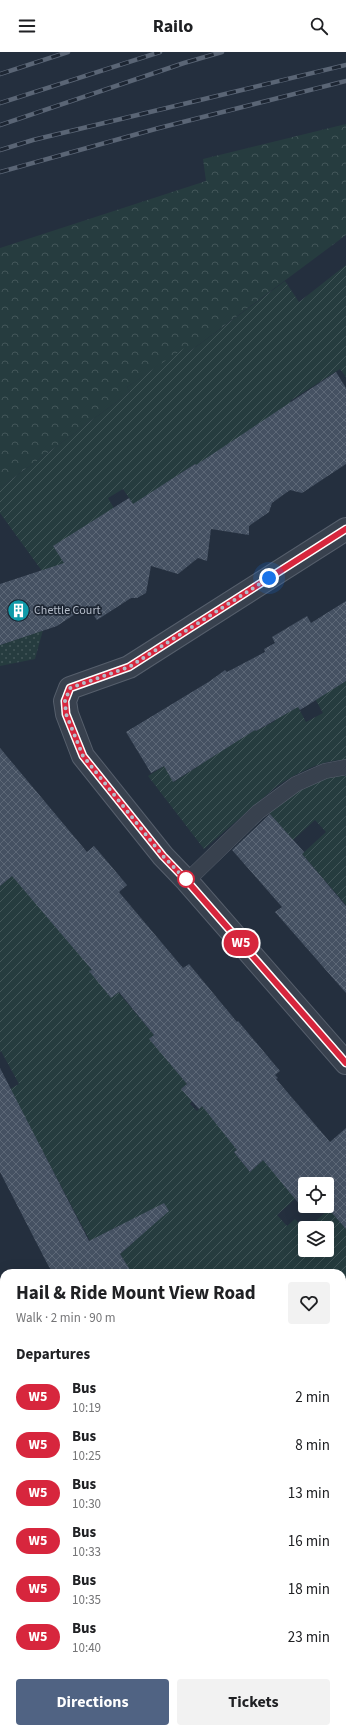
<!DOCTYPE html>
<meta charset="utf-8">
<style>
:root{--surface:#fff;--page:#f2f2f2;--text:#202124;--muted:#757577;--accent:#506383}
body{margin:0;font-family:"Source Sans 3",sans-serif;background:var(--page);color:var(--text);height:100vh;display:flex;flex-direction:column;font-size:15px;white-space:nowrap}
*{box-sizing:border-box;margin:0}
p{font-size:13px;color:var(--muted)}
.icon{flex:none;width:22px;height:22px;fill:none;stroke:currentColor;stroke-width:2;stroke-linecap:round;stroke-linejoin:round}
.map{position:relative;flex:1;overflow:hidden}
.drawer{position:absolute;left:0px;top:1217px;width:346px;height:464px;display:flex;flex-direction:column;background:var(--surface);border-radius:12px 12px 0 0;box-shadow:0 4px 16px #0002}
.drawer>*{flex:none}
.badge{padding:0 8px;border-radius:13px;font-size:14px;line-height:26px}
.fabs{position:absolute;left:298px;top:1125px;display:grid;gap:8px}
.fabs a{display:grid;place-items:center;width:36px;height:36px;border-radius:4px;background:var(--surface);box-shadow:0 4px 16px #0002;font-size:20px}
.you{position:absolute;width:20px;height:20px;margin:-10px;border:3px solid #fff;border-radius:50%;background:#1a73e8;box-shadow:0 0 0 6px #1a73e833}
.map>.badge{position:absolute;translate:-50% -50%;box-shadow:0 0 0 2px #fff}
h2{padding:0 16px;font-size:15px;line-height:36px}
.round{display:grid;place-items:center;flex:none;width:42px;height:42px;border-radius:4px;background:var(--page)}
.summary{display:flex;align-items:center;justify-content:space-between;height:68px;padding:0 16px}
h1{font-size:19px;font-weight:700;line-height:30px}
.action{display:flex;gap:8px;margin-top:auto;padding:8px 16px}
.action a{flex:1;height:46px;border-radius:4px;background:var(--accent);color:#fff;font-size:16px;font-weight:700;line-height:46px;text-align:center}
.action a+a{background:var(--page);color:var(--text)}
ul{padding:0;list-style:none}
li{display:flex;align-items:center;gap:12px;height:48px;padding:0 16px}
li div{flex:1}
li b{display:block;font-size:15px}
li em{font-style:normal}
li .badge{min-width:44px;font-weight:700;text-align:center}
header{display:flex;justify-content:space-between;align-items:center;height:52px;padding:0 16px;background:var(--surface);font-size:18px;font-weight:700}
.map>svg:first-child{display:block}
</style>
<header><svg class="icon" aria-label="menu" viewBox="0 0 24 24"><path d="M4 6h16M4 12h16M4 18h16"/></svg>Railo<svg class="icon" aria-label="search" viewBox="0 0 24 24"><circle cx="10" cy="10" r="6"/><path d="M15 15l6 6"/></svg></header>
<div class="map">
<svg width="346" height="1681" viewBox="0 0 346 1681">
<defs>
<pattern id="grass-dots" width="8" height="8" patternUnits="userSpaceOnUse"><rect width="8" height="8" fill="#263c3f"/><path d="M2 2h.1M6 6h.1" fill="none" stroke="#435659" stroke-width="1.8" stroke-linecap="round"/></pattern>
<pattern id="forest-crowns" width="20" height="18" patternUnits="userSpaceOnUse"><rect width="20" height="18" fill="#263c3f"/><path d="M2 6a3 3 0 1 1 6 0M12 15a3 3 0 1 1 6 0" fill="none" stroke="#435659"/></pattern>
<pattern id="garden-furrows" width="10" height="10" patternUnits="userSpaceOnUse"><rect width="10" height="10" fill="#263c3f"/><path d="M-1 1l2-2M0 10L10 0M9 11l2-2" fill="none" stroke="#435659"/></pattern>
<pattern id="building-cross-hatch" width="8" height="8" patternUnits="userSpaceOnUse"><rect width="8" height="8" fill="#455162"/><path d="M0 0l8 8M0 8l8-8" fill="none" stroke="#5d6877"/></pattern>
</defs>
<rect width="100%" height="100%" fill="#242f3e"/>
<path fill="url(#grass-dots)" d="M43,578L35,607L0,614V593Z"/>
<path fill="url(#forest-crowns)" d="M346,72V183L189,300L186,296L127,335L130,340L0,436V196L206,129L203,107Z"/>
<g fill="url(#garden-furrows)">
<path d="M346,213V325L340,317L290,349L303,369L198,416L195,412L166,431L147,473L123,437L108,446L118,463L69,517L50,530L0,461V436L130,340L127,335L186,295L189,300L285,229L299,250Z"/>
<path d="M330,614L341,632L346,629V708C322,707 296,722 277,734L204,797L148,724L164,714L174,730L203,711L194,696L247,663L256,679L275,669L266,651L298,655L306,670L323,661L305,629Z"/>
<path d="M329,724H346V853L302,802L326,780L315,768L293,788L268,760L294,741Z"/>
<path d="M31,808L106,906L90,919L118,940L154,983L150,987L187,1032L181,1037L192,1049L190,1052L197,1059L202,1054L247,1089L234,1100L250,1120L263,1108L305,1138L277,1163L287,1174L295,1167L305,1178V1198H327V1176H308L329,1157L346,1177V1464L342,1467V1221H132L120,1202L133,1191L120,1173L90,1189L10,1037L19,1032L1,999L0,1000V834Z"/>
<path d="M0,1476L2,1478L4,1477V1670L0,1673Z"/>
<path d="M96,1677H175L168,1681H99Z"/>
</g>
<g fill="url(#building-cross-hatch)">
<path d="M336,320L346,336V412L302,441L290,438L272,451L269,460L249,474V483L211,477L207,509L198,506L178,522L151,514L146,541L137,546H131L97,568L87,554L57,574L0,593V532L64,511L53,494L129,446L133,452L195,412L196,413Z"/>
<path d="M346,549V629L300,658L298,655L256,679L255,678L173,730L164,714L151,721L126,680L210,629L225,618L227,620L265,600L264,597L275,591L272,585L307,564L311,571Z"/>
<path d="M0,696L87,800L94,794L111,814L127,833L119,840L183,916L189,912L237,970L238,969L280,1019L275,1023L278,1026L276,1027L330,1090L346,1076V1177L326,1154L327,1132H306L305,1130V1159L263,1108L250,1120L234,1100L237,1098L202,1054L199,1057L181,1037L187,1032L149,987L154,983L119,940L111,946L89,919L92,918L12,824L0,834Z"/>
<path d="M270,762L304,800L302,802L346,854V941L275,860L282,855L232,798Z"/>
<path d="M0,1016L89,1189L164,1151L169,1159L120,1202L132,1221H54L49,1215L0,1120Z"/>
</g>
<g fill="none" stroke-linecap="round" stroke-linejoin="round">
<defs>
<path id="lane" d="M187,829L258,760L296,732L325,719L346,715"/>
<g id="street">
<path d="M346,477L129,615L70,636L65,649L67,662L83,704L163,804L187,829L346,1011"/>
<path d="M0,1249L4,1254"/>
<path d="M0,1393L4,1391"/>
<path d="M342,1575L346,1572"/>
<path d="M342,1641L346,1645"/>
<path d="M225,1681L233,1677"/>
</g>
</defs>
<use href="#lane" stroke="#565f6c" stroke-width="16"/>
<use href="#street" stroke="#565f6c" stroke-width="24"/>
<use href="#lane" stroke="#38414e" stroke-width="15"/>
<use href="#street" stroke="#38414e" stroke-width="22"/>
<defs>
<g id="rail">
<path d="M0,22L68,0"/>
<path d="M0,51L160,0"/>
<path d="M0,73L184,11L222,0"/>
<path d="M0,98L33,88L346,13"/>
<path d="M0,120L159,76L346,29"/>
</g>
</defs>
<use href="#rail" stroke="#5a6575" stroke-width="4.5"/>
<use href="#rail" stroke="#1d2633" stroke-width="3" stroke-dasharray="9" stroke-linecap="butt"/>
</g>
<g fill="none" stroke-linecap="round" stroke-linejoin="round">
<defs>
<path id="line" d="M346,477L129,615L70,636L65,649L66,662L83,704L163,804L187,829L346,1011"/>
</defs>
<use href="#line" stroke="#fff" stroke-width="9"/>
<use href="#line" stroke="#d7263d" stroke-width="6"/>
<path stroke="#b4bcc9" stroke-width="4" stroke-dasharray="0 7.2" d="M186,827L187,829L163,804L83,704L66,662L65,649L70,636L129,615L269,526"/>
</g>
<defs>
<symbol id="building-disc" viewBox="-11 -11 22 22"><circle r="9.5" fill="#0f9aa8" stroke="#1d2633"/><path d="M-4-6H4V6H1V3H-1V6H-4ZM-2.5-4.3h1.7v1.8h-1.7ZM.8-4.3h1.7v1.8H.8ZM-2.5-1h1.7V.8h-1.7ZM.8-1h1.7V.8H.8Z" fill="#fff"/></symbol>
</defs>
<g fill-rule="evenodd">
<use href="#building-disc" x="6" y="546" width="25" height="25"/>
</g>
<circle fill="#fff" stroke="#d7263d" stroke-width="2" cx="186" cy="827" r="8"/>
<g text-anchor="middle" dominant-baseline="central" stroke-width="3.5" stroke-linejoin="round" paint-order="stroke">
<g font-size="12" fill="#b4bcc9" stroke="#1d2633" text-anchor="start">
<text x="34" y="558">Chettle Court</text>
</g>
</g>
</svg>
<div class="fabs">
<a><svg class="icon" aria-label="locate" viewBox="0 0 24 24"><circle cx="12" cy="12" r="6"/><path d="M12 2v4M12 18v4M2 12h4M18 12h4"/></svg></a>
<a><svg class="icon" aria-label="layers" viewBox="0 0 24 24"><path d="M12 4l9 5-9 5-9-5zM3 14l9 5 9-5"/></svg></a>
</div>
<div class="you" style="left:269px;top:526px"></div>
<b class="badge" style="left:241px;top:891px;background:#d7263d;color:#fff">W5</b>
<section class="drawer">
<div class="summary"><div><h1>Hail &amp; Ride Mount View Road</h1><p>Walk · 2 min · 90 m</p></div><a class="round"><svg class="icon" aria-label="heart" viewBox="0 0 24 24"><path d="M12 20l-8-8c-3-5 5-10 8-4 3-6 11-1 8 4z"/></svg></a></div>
<h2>Departures</h2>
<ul>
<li><span class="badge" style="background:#d7263d;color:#fff">W5</span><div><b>Bus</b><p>10:19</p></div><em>2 min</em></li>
<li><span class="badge" style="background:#d7263d;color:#fff">W5</span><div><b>Bus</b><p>10:25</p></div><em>8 min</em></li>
<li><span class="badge" style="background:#d7263d;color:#fff">W5</span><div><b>Bus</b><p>10:30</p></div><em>13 min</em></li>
<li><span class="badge" style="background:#d7263d;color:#fff">W5</span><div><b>Bus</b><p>10:33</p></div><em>16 min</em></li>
<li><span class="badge" style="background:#d7263d;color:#fff">W5</span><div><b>Bus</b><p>10:35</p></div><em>18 min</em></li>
<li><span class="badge" style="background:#d7263d;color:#fff">W5</span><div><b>Bus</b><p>10:40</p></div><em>23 min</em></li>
</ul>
<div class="action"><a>Directions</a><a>Tickets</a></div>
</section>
</div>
